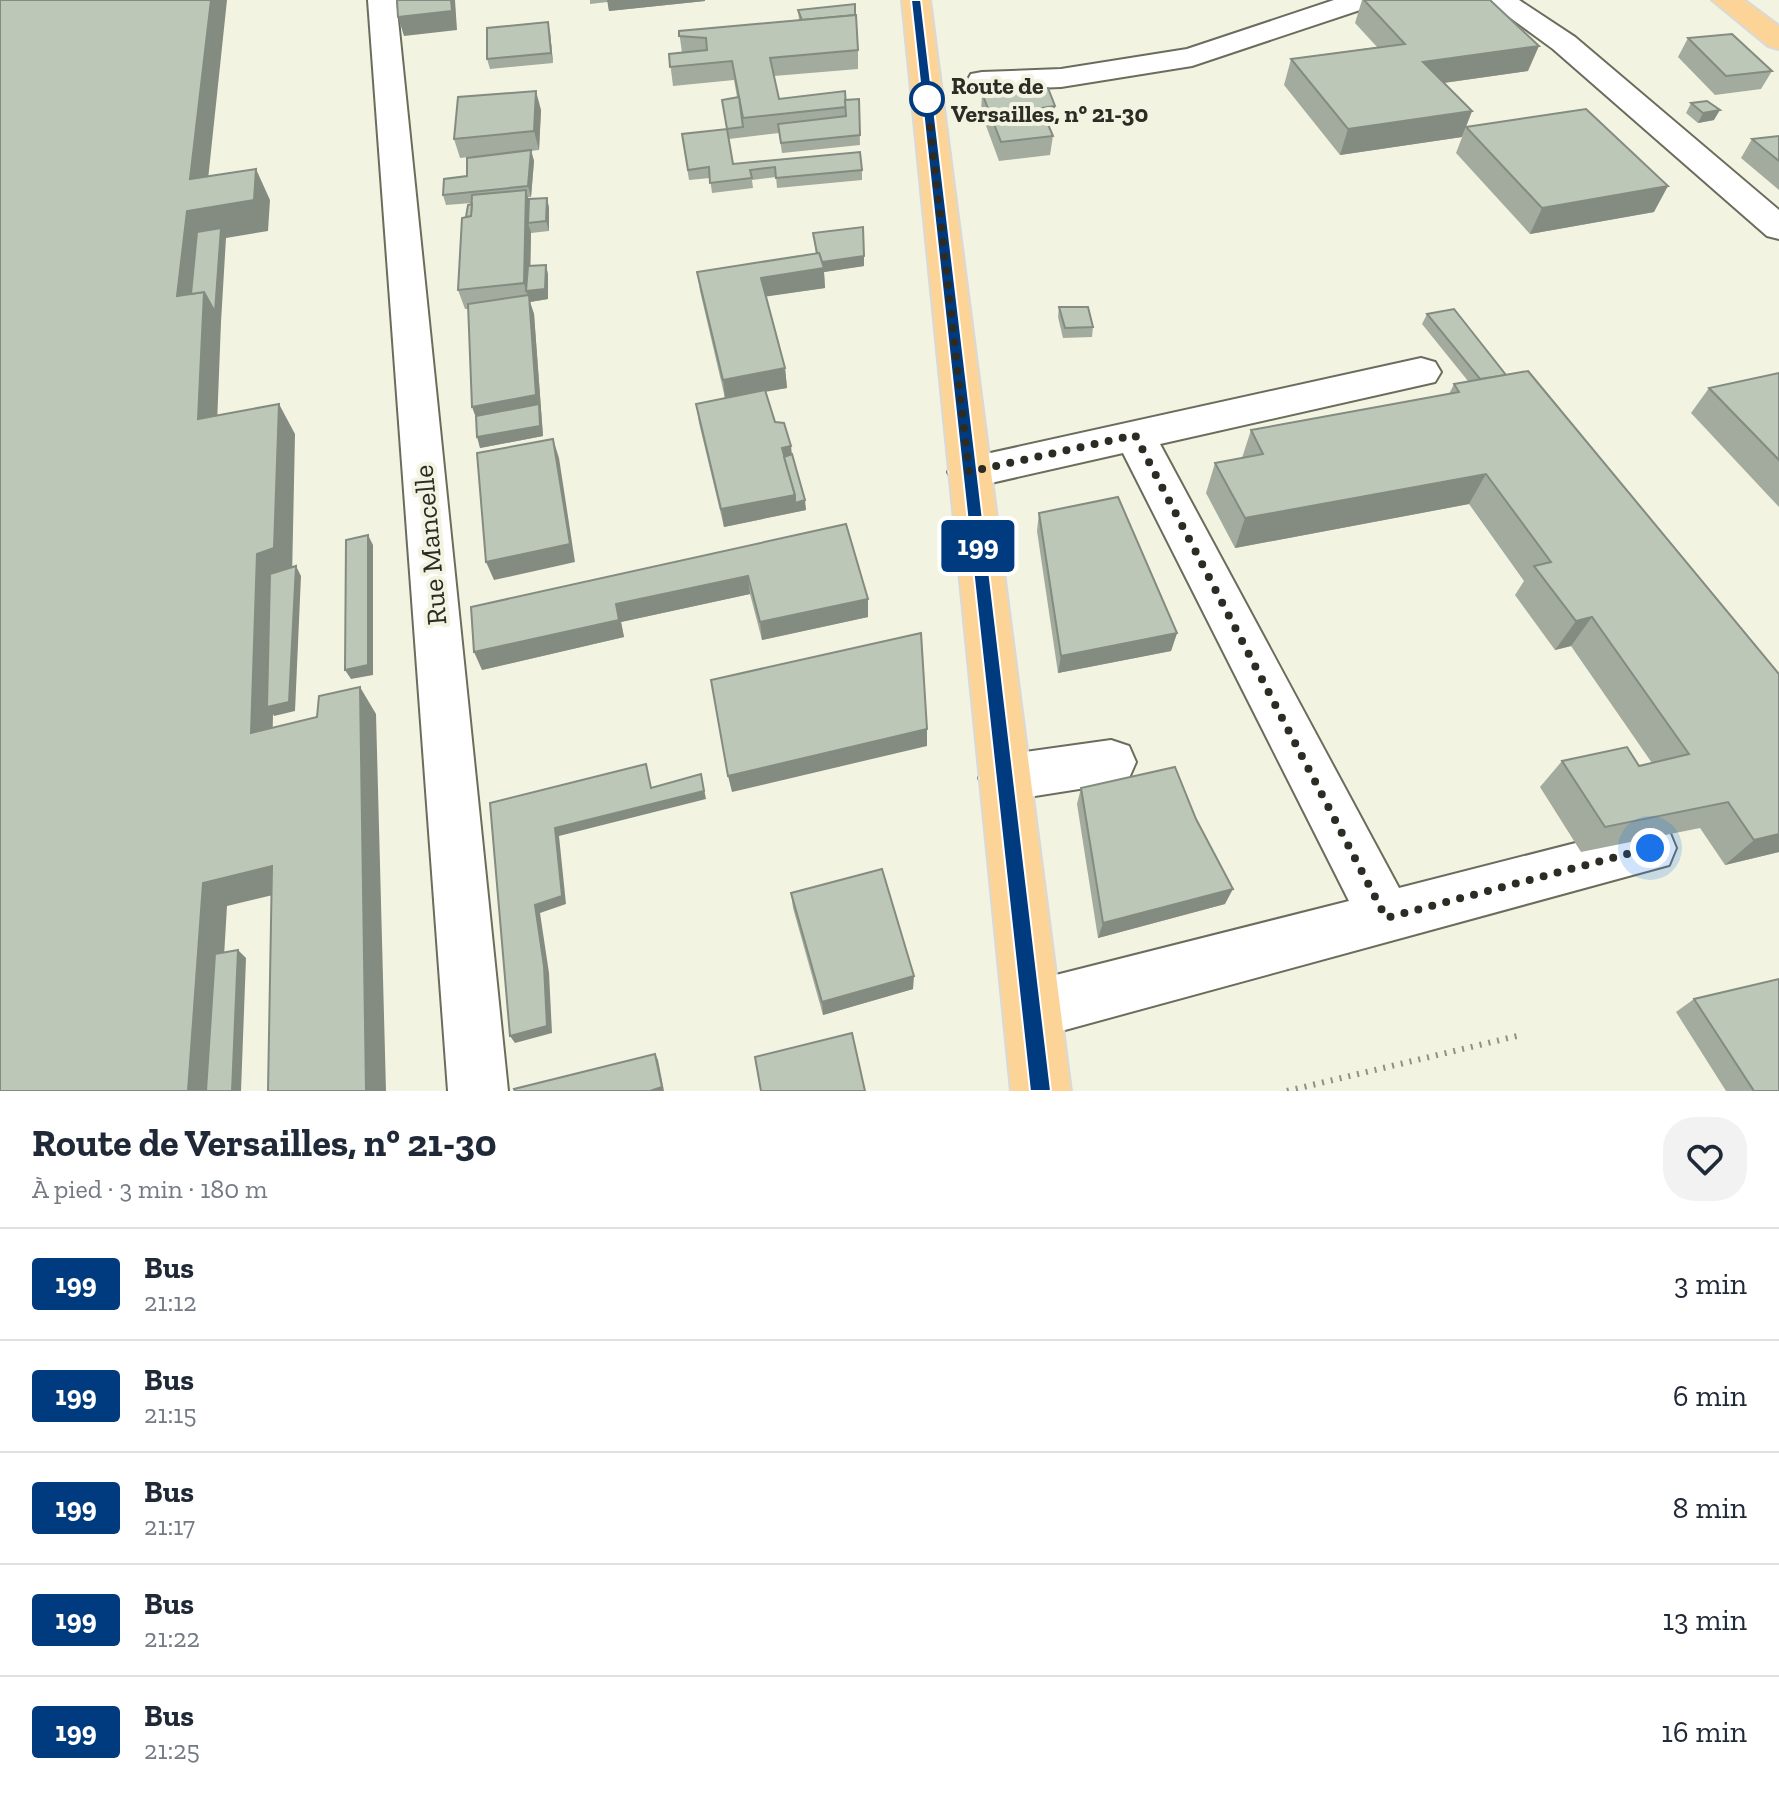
<!DOCTYPE html>
<html lang="fr">
<meta charset="utf-8">
<style>
:root{--surface:#fff;--page:#f2f2f3;--text:#1f2937;--muted:#747a83;--line:#e0e1e3}
body{margin:0;font-family:"Zilla Slab",serif;background:var(--page);color:var(--text);height:100vh;display:flex;flex-direction:column;font-size:30px;white-space:nowrap}
*{box-sizing:border-box;margin:0}
p{font-size:26px;color:var(--muted)}
.icon{flex:none;width:44px;height:44px;fill:none;stroke:currentColor;stroke-width:2;stroke-linecap:round;stroke-linejoin:round}
.map{position:relative;height:1091px;overflow:hidden}
.panel{display:flex;flex-direction:column;background:var(--surface);flex:1}
.panel>*{flex:none}
.badge{padding:0 16px;border-radius:6px;font-size:28px;line-height:52px}
.you{position:absolute;width:40px;height:40px;margin:-20px;border:6px solid #fff;border-radius:50%;background:#1a73e8;box-shadow:0 0 0 12px #1a73e833}
.map>.badge{position:absolute;translate:-50% -50%;box-shadow:0 0 0 4px #fff}
.round{display:grid;place-items:center;flex:none;width:84px;height:84px;border-radius:32px;background:var(--page)}
.headline{display:flex;align-items:center;justify-content:space-between;height:136px;padding:0 32px}
h1{font-size:38px;font-weight:800;line-height:60px}
ul{padding:0;list-style:none}
li{display:flex;align-items:center;gap:24px;height:112px;padding:0 32px;border-top:2px solid var(--line)}
li div{flex:1}
li b{display:block;font-size:30px}
li em{font-style:normal}
li .badge{min-width:88px;font-weight:700;text-align:center}
.map>svg:first-child{display:block}
</style>
<div class="map">
<svg width="1779" height="1091" viewBox="0 0 1779 1091">
<rect width="100%" height="100%" fill="#f3f3e1"/>
<g fill="none" stroke-linecap="round" stroke-linejoin="round">
<defs>
<g id="minor">
<path d="M368,0H396L508,1091H448Z"/>
<path d="M1334,0H1376L1372,6L1192,66L1061,87L982,90L971,88L967,81L971,74L982,72L1061,69L1187,49Z"/>
<path d="M1486,0H1519L1575,37L1779,210V239L1767,236L1553,49Z"/>
<path d="M1421,358L1435,362L1441,372L1435,382L1160,444L1399,888L1650,824L1669,831L1676,848L1669,865L1032,1039L1012,1030L1003,1010L1012,990L1032,981L1349,901L1123,453L969,488L954,483L948,472L954,461Z"/>
<path d="M1111,740L1129,746L1136,762L1129,778L1111,784L1004,801L986,794L979,778L986,762L1004,755Z"/>
</g>
<g id="major">
<path d="M902,0H930L1071,1091H1011Z"/>
<path d="M1712,0H1744L1779,26V49L1768,46Z"/>
</g>
</defs>
<use href="#minor" stroke="#6c6c5c" stroke-width="4"/>
<use href="#major" stroke="#d9d9d8" stroke-width="4"/>
<path stroke="#909084" stroke-width="6" stroke-dasharray="2 7" stroke-linecap="butt" d="M1287,1091L1517,1036"/>
<use href="#minor" fill="#fff" fill-rule="evenodd"/>
<use href="#major" fill="#fdd497" fill-rule="evenodd"/>
</g>
<g fill="#a2ab9e">
<path d="M590,0H705V1L609,11L608,2L590,4Z"/>
<path d="M1362,0H1490L1528,71L1444,83L1472,111L1462,137L1340,155L1284,85L1291,59L1377,47L1355,23Z"/>
<path d="M798,10L858,50V69L774,76L779,99L845,100L859,99L860,145L782,153L779,133L729,139L733,164L862,170V180L777,188L776,177L752,180L753,188L712,193L710,178L689,180L682,134L727,129L722,100L737,97L734,80L673,86L669,54L682,53L679,31L799,20Z"/>
<path d="M550,32L553,63L490,69L487,59Z"/>
<path d="M1688,38L1772,71L1761,89L1715,95L1678,57Z"/>
<path d="M982,93L1055,106L1053,125H1048L1053,136L1050,155L999,161L981,112Z"/>
<path d="M1691,103L1714,120L1698,123L1686,113Z"/>
<path d="M541,110L539,150L531,151L534,161L531,197H528L529,199L547,198L549,208V231L531,233V232L530,266L546,265L548,275V299L530,302L534,314L543,436L480,448L476,416L469,309H465L458,290L466,217L472,203L446,205L443,195L467,176L515,152L460,158L454,139Z"/>
<path d="M1466,127L1654,212L1530,234L1456,153Z"/>
<path d="M1779,136V190L1741,158L1752,139Z"/>
<path d="M813,233L864,266L824,272L825,288L766,296L785,368L787,388L766,391L775,422L792,454L806,510L724,527L699,423L696,404L725,398L700,291L697,272L816,254Z"/>
<path d="M1059,307L1093,327L1092,337L1063,338L1058,317Z"/>
<path d="M1454,309L1779,852L1725,865L1700,828L1581,852L1540,787L1562,761L1639,766L1652,763L1571,646L1555,650L1515,595L1524,581L1469,504L1235,548L1206,493L1215,463L1242,458L1251,430L1449,394L1454,384L1468,381L1422,324L1427,314Z"/>
<path d="M1779,373V507L1691,413L1709,388Z"/>
<path d="M1039,513L1177,633L1171,651L1058,673L1037,531Z"/>
<path d="M846,524L868,617L762,640L750,594L621,622L624,637L482,670Z"/>
<path d="M1081,788L1225,904L1098,938L1077,804Z"/>
<path d="M791,893L913,989L823,1015L793,908Z"/>
<path d="M1694,999L1779,1091H1726L1676,1012Z"/>
</g>
<g fill="#848b81">
<path d="M211,0H227L205,208L256,169L270,200L268,231L226,238L221,322L216,450L198,419L177,296Z"/>
<path d="M451,0H455L457,30L404,36L398,17Z"/>
<path d="M607,0H705V1L609,11Z"/>
<path d="M548,22L550,32L553,63L551,53Z"/>
<path d="M1539,46L1528,71L1414,87L1423,62Z"/>
<path d="M536,91L541,110L539,150L534,131Z"/>
<path d="M1055,106L1053,125L1039,126L1041,108Z"/>
<path d="M1720,110L1714,120L1698,123L1703,113Z"/>
<path d="M1472,111L1462,137L1340,155L1348,129Z"/>
<path d="M531,150L534,161L531,197L528,186Z"/>
<path d="M1668,186L1654,212L1530,234L1542,208Z"/>
<path d="M526,190L531,209L528,223L531,232L530,291L546,265L548,275V299L530,302L534,314L543,436L480,448L477,437L479,426L472,407L529,301L524,283Z"/>
<path d="M547,198L549,208V231L546,221Z"/>
<path d="M864,256V266L824,272L825,288L763,297L761,278L819,262Z"/>
<path d="M785,368L787,388L725,399L723,380Z"/>
<path d="M279,404L295,434L292,578L296,566L301,576L295,711L274,716L273,714L272,760L251,733L257,554Z"/>
<path d="M553,439L559,458L575,562L494,580L486,562Z"/>
<path d="M791,446L793,464L786,467L782,448Z"/>
<path d="M1486,474L1469,504L1235,548L1245,518Z"/>
<path d="M795,495L805,500L806,510L724,527L721,509Z"/>
<path d="M368,535L373,545V675L351,679L345,670Z"/>
<path d="M748,576L750,594L621,622L624,637L482,670L474,652L616,604Z"/>
<path d="M868,599V617L762,640L760,622Z"/>
<path d="M1592,617L1571,646L1555,650L1576,621Z"/>
<path d="M1177,633L1171,651L1058,673L1061,656Z"/>
<path d="M360,687L376,714L386,1091H366Z"/>
<path d="M927,729V746L732,792L728,776Z"/>
<path d="M701,774L706,799L559,836L566,904L540,913L549,973L552,1033L515,1043L510,1036L535,905L555,828Z"/>
<path d="M1779,834V852L1725,865L1754,840Z"/>
<path d="M272,866L294,890L227,906L216,1091H188L203,883Z"/>
<path d="M1233,889L1225,904L1098,938L1103,923Z"/>
<path d="M238,950L246,958L241,1091H232Z"/>
<path d="M914,976L913,989L823,1015L822,1002Z"/>
<path d="M655,1054L658,1060L664,1091H650Z"/>
</g>
<g fill="#bcc7b8" stroke="#848b81" stroke-width="2">
<path d="M0,0H211L190,179L256,169L254,200L187,211L177,296L204,292L198,419L279,404L274,548L257,554L251,733L317,717L319,696L360,687L366,1091H268L272,866L203,883L188,1091H0Z"/>
<path d="M397,0H451L452,11L398,17Z"/>
<path d="M1364,0H1490L1539,46L1423,62L1472,111L1348,129L1291,59L1405,44Z"/>
<path d="M855,4V15L802,20L798,10Z"/>
<path d="M856,15L858,50L770,58L779,99L845,91L846,107L743,118L732,61L670,67L669,54L707,50L706,38L679,36V31Z"/>
<path d="M548,22L551,53L487,59V28Z"/>
<path d="M1732,34L1772,71L1726,76L1688,38Z"/>
<path d="M1048,88L1055,106L1041,108L1053,136L1001,142L982,93Z"/>
<path d="M536,91L534,131L454,139L458,97Z"/>
<path d="M739,97L743,127L727,129L722,100Z"/>
<path d="M859,99L860,135L781,143L778,124L846,116L845,100Z"/>
<path d="M1707,101L1720,110L1703,113L1691,103Z"/>
<path d="M1586,109L1668,186L1542,208L1466,127Z"/>
<path d="M727,129L733,164L860,152L862,170L776,178L775,167L750,170L752,178L710,183L709,167L688,170L682,134Z"/>
<path d="M1779,136V161L1752,139Z"/>
<path d="M531,150L528,186L443,195L444,179L467,176V158Z"/>
<path d="M526,190L524,283L458,290L462,218L471,216L472,195Z"/>
<path d="M547,198L546,221L528,223L529,199Z"/>
<path d="M472,204L471,216L466,217L468,205Z"/>
<path d="M863,227L864,256L822,262L819,253H817L813,233Z"/>
<path d="M221,228L215,312L204,292L191,294L197,232Z"/>
<path d="M819,253L824,268L761,278L785,368L723,380L697,272Z"/>
<path d="M546,265L545,289L526,291L528,266Z"/>
<path d="M529,295L536,395L472,407L468,304Z"/>
<path d="M1059,307H1088L1093,327L1065,328Z"/>
<path d="M1454,309L1506,375L1480,379L1427,314Z"/>
<path d="M1528,371L1779,674V834L1754,840L1728,802L1605,827L1562,761L1627,747L1639,766L1689,754L1592,617L1576,621L1534,566L1551,562L1486,474L1245,518L1215,463L1263,454L1251,430L1459,392L1454,384Z"/>
<path d="M1779,373V460L1709,388Z"/>
<path d="M765,390L775,422L784,423L791,446L782,448L795,495L721,509L696,404Z"/>
<path d="M539,404L540,426L477,437L476,416Z"/>
<path d="M553,439L570,544L486,562L477,453Z"/>
<path d="M792,454L805,500L795,503V495L784,457Z"/>
<path d="M1118,497L1177,633L1061,656L1039,513Z"/>
<path d="M846,524L868,599L760,622L748,576L616,604L619,620L474,652L471,607Z"/>
<path d="M368,535V665L345,670L346,540Z"/>
<path d="M296,566L289,702L267,707L270,574Z"/>
<path d="M921,633L927,729L728,776L711,680Z"/>
<path d="M646,764L651,788L701,774L704,791L555,828L562,896L535,905L544,966L547,1026L510,1036L490,803Z"/>
<path d="M1175,767L1196,819L1233,889L1103,923L1081,788Z"/>
<path d="M882,869L914,976L822,1002L791,893Z"/>
<path d="M238,950L232,1091H206L215,954Z"/>
<path d="M1779,979V1091H1754L1694,999Z"/>
<path d="M852,1033L865,1091H761L755,1057Z"/>
<path d="M655,1054L662,1087L650,1091H515L514,1089Z"/>
</g>
<path fill="#003b80" stroke="#fff" stroke-width="2" d="M911,0H921L1051,1091H1030Z"/>
<g fill="none" stroke-linecap="round" stroke-linejoin="round">
<path stroke="#2c2c25" stroke-width="8" stroke-dasharray="0 14.4" d="M927,99L969,472L1135,435L1386,918L1650,848"/>
</g>
<circle fill="#fff" stroke="#003b80" stroke-width="4" cx="927" cy="99" r="16"/>
<g text-anchor="middle" dominant-baseline="central" stroke-width="8" stroke-linejoin="round" paint-order="stroke">
<g font-size="24" font-weight="bold" fill="#2c2c25" stroke="#f3f3e1" text-anchor="start">
<text x="951" y="85">Route de<tspan x="951" dy="28">Versailles, n° 21-30</tspan></text>
</g>
<g font-size="28" fill="#2c2c25" stroke="#f3f3e1">
<text transform="translate(430 545) rotate(-95)">Rue Mancelle</text>
</g>
</g>
</svg>
<div class="you" style="left:1650px;top:848px"></div>
<b class="badge" style="left:978px;top:546px;background:#003b80;color:#fff">199</b>
</div>
<section class="panel">
<div class="headline"><div><h1>Route de Versailles, n° 21-30</h1><p>À pied · 3 min · 180 m</p></div><a class="round"><svg class="icon" aria-label="heart" viewBox="0 0 24 24"><path d="M12 20l-8-8c-3-5 5-10 8-4 3-6 11-1 8 4z"/></svg></a></div>
<ul>
<li><span class="badge" style="background:#003b80;color:#fff">199</span><div><b>Bus</b><p>21:12</p></div><em>3 min</em></li>
<li><span class="badge" style="background:#003b80;color:#fff">199</span><div><b>Bus</b><p>21:15</p></div><em>6 min</em></li>
<li><span class="badge" style="background:#003b80;color:#fff">199</span><div><b>Bus</b><p>21:17</p></div><em>8 min</em></li>
<li><span class="badge" style="background:#003b80;color:#fff">199</span><div><b>Bus</b><p>21:22</p></div><em>13 min</em></li>
<li><span class="badge" style="background:#003b80;color:#fff">199</span><div><b>Bus</b><p>21:25</p></div><em>16 min</em></li>
</ul>
</section>
